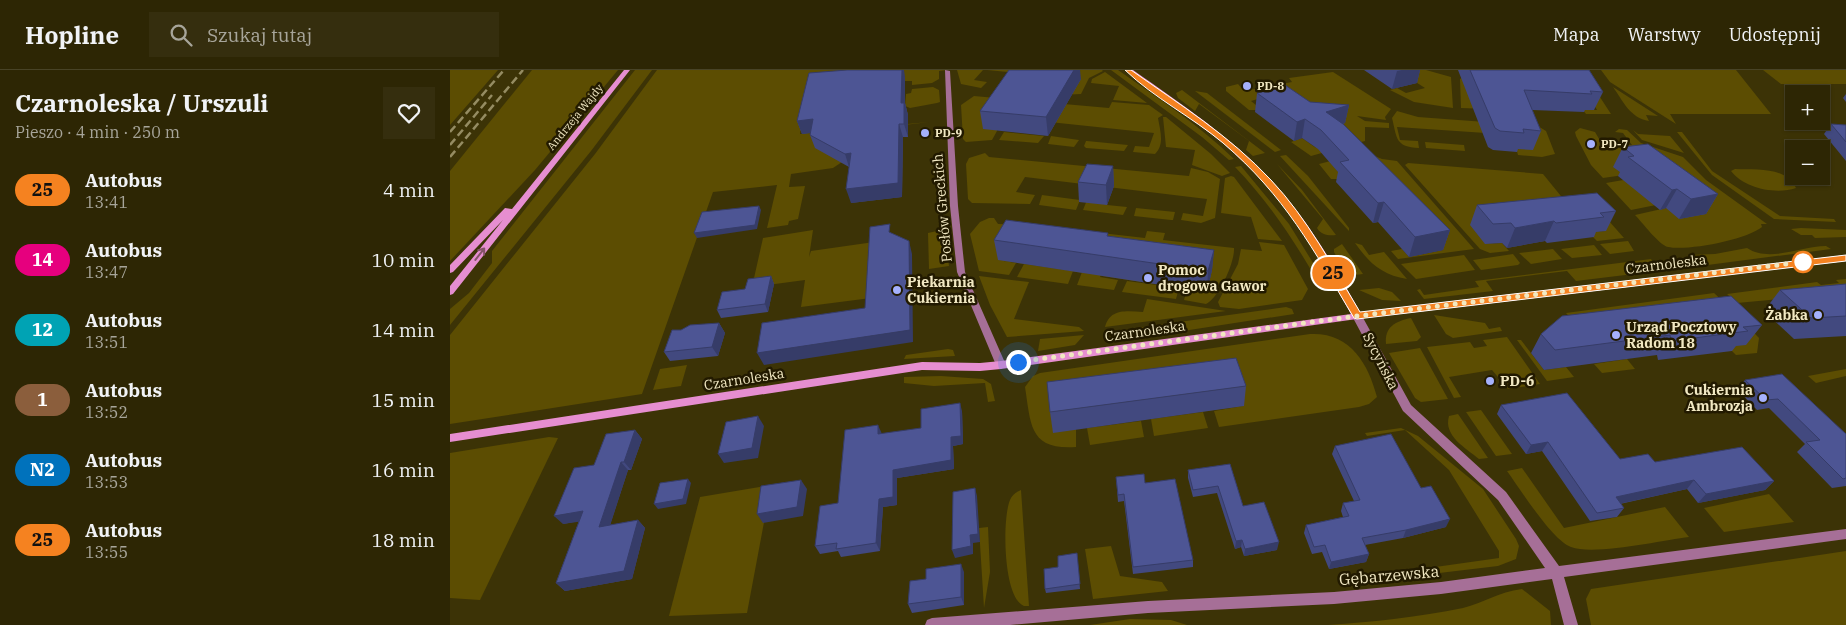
<!DOCTYPE html>
<html lang="pl">
<meta charset="utf-8">
<style>
:root{--surface:#2d2604;--page:#352e0e;--text:#f1f3f6;--muted:#a7a59a;--line:#484326}
body{margin:0;font-family:"IBM Plex Serif",serif;background:var(--page);color:var(--text);height:100vh;display:flex;flex-direction:column;font-size:19px;white-space:nowrap}
*{box-sizing:border-box;margin:0}
p{font-size:16px;color:var(--muted)}
.icon{flex:none;width:28px;height:28px;fill:none;stroke:currentColor;stroke-width:2;stroke-linecap:round;stroke-linejoin:round}
.map{position:relative;flex:1;overflow:hidden}
.side{display:flex;flex-direction:column;background:var(--surface);width:450px}
.side>*{flex:none}
.badge{padding:0 10px;border-radius:16px;font-size:18px;line-height:32px}
.buttons{position:absolute;left:1335px;top:15px;display:grid;gap:10px}
.buttons a{display:grid;place-items:center;width:45px;height:45px;border-radius:0px;background:var(--surface);box-shadow:0 1px 4px #0004,0 0 0 1px var(--line);font-size:25px}
.you{position:absolute;width:25px;height:25px;margin:-12px;border:4px solid #fff;border-radius:50%;background:#1a73e8;box-shadow:0 0 0 8px #1a73e833}
.map>.badge{position:absolute;translate:-50% -50%;box-shadow:0 0 0 2px #fff}
.round{display:grid;place-items:center;flex:none;width:52px;height:52px;border-radius:0px;background:var(--page)}
.headline{display:flex;align-items:center;justify-content:space-between;height:85px;padding:0 15px}
h1{font-size:24px;font-weight:700;line-height:38px}
ul{padding:0;list-style:none}
li{display:flex;align-items:center;gap:15px;height:70px;padding:0 15px}
li div{flex:1}
li b{display:block;font-size:19px}
li em{font-style:normal}
li .badge{min-width:55px;font-weight:700;text-align:center}
header{display:flex;align-items:center;gap:30px;box-sizing:border-box;height:70px;padding:0 25px;background:var(--surface);border-bottom:1px solid var(--line)}
header strong{font-size:24px}
nav{display:flex;gap:28px;margin-inline-start:auto;font-size:18px}
.search{width:350px;height:45px;background:var(--page);display:flex;align-items:center;gap:12px;box-sizing:border-box;padding:0 18px;border-radius:0px;color:var(--muted);font-size:19px}
main{display:flex;flex:1;min-height:0}
.map>svg:first-child{display:block}
</style>
<header>
<strong>Hopline</strong>
<div class="search"><svg class="icon" aria-label="search" viewBox="0 0 24 24"><circle cx="10" cy="10" r="6"/><path d="M15 15l6 6"/></svg>Szukaj tutaj</div>
<nav><a>Mapa</a><a>Warstwy</a><a>Udostępnij</a></nav>
</header>
<main>
<section class="side">
<div class="headline"><div><h1>Czarnoleska / Urszuli</h1><p>Pieszo · 4 min · 250 m</p></div><a class="round"><svg class="icon" aria-label="heart" viewBox="0 0 24 24"><path d="M12 20l-8-8c-3-5 5-10 8-4 3-6 11-1 8 4z"/></svg></a></div>
<ul>
<li><span class="badge" style="background:#f58220;color:#111">25</span><div><b>Autobus</b><p>13:41</p></div><em>4 min</em></li>
<li><span class="badge" style="background:#e6007e;color:#fff">14</span><div><b>Autobus</b><p>13:47</p></div><em>10 min</em></li>
<li><span class="badge" style="background:#00a3b4;color:#fff">12</span><div><b>Autobus</b><p>13:51</p></div><em>14 min</em></li>
<li><span class="badge" style="background:#8b5e3c;color:#fff">1</span><div><b>Autobus</b><p>13:52</p></div><em>15 min</em></li>
<li><span class="badge" style="background:#0072bc;color:#fff">N2</span><div><b>Autobus</b><p>13:53</p></div><em>16 min</em></li>
<li><span class="badge" style="background:#f58220;color:#111">25</span><div><b>Autobus</b><p>13:55</p></div><em>18 min</em></li>
</ul>
</section>
<div class="map">
<svg width="1396" height="555" viewBox="0 0 1396 555">
<rect width="100%" height="100%" fill="#3c3306"/>
<g fill="#5c4d02">
<path d="M0,0H48L0,55Z"/>
<path d="M82,0H168L85,100L0,191V101Z"/>
<path d="M185,0H202L141,81L0,255V239L19,223L42,193V181Z"/>
<path d="M207,0H497L489,1V9L482,13L462,15V11H455V7L353,48L350,64L479,52L446,56L383,98L341,104L339,117L355,116L348,149L339,151L338,155L317,158L327,115L263,122L192,324L0,354V265L145,84Z"/>
<path d="M507,0H533L524,10L537,12L531,18L511,14Z"/>
<path d="M537,0H652L653,1L639,8L631,24L611,25L630,9Z"/>
<path d="M661,0H668C708,28 749,55 784,89L779,90L752,67Z"/>
<path d="M947,0H976L1001,7L1003,38L964,32L940,20L947,18L956,23L975,18Z"/>
<path d="M1151,0H1286L1321,44H1220L1226,54L1160,12Z"/>
<path d="M1313,0H1396V14H1331Z"/>
<path d="M655,2L697,33L663,30L669,16L641,13L642,9Z"/>
<path d="M883,2L941,39L935,47L936,50L907,46L915,51L939,53V58L915,57V71L861,86L841,72L852,68L866,78L821,25L801,31L812,40H799L776,21V17L788,14L794,21L842,12L839,8Z"/>
<path d="M1013,7L1146,21L1161,44H1136L1132,39L1147,40L1140,28L1038,39L1011,38L1010,9Z"/>
<path d="M483,17L489,20L490,32L487,33L460,38L455,36L456,24L461,23L462,19Z"/>
<path d="M1163,17L1208,46L1196,45L1199,51C1180,48 1173,31 1163,17Z"/>
<path d="M732,20L815,83L803,86L796,80L799,71L749,34L745,41L728,28L726,23Z"/>
<path d="M745,21L757,23L831,80L825,82Z"/>
<path d="M524,26L659,38L662,32L699,35L713,45L708,48C710,60 715,75 705,84L683,82L685,76L699,77L704,63L542,46L547,61L542,70L516,72L513,69L511,35Z"/>
<path d="M947,41L968,47L1088,56L1096,61L1105,84L1092,87L1068,85L1066,78L1078,66L947,57L950,70L968,71L969,78C945,77 947,68 942,48Z"/>
<path d="M713,47H716L761,84L780,103L772,106L742,95L745,80L716,77Z"/>
<path d="M1130,58L1145,62L1155,79H1168L1165,74L1182,75L1173,63L1165,62L1169,59L1177,60L1191,73L1233,87L1256,110L1317,154H1311L1312,157C1296,170 1238,181 1218,177C1209,175 1192,152 1185,145L1216,138L1229,149L1164,97L1174,105L1153,108L1141,95L1126,66L1125,62Z"/>
<path d="M1183,60L1188,64L1220,66L1234,83L1192,70Z"/>
<path d="M554,62L594,66L588,73L549,70Z"/>
<path d="M1227,62H1232L1262,101L1330,146L1384,149L1386,152L1324,149L1262,105Z"/>
<path d="M601,66L629,70L624,77L598,74Z"/>
<path d="M636,71H637L678,75L674,81L636,78L634,76Z"/>
<path d="M975,72L1014,75L1015,81L976,78Z"/>
<path d="M915,82L932,89L947,91L1024,179L948,189L941,181L952,179L959,187L993,180L885,98L894,109H881L869,94Z"/>
<path d="M535,83L539,87L739,106L741,98L758,102L770,109L765,148L751,153L731,150L733,143L753,146L757,129L575,107L566,122L585,125L580,134L522,133L518,129L516,94L519,88Z"/>
<path d="M836,85L858,106L899,158V161L830,86Z"/>
<path d="M958,93L1093,104L1115,131L1143,133L1174,168L1147,171L1139,163L1155,161L1035,174L1052,173L1059,181L1040,183L1030,179L955,95Z"/>
<path d="M827,94L852,120L886,165C879,166 871,165 867,158L873,149Z"/>
<path d="M791,96L839,154L873,209L867,210C843,169 818,131 785,97Z"/>
<path d="M1285,99C1306,100 1335,96 1346,118C1325,125 1294,118 1281,101Z"/>
<path d="M781,106L784,107L832,171L808,169L801,147L771,143L775,108Z"/>
<path d="M1179,109L1211,134L1181,140L1156,113Z"/>
<path d="M592,125L630,130L626,140L589,135Z"/>
<path d="M637,130L658,133L657,135L677,137L673,145L633,140Z"/>
<path d="M686,138L725,142L723,150H721L684,146Z"/>
<path d="M539,148H544L548,154L581,155L695,168L697,161L715,163L713,170L784,178C785,192 769,228 756,234L734,230L737,219L757,222L548,190L566,193L559,205L529,201L520,164L530,152Z"/>
<path d="M1351,158L1396,160V167L1365,168L1362,165H1351L1341,159Z"/>
<path d="M363,160L359,187L361,181L424,172L421,228L351,237L355,210L302,217L313,168Z"/>
<path d="M487,161H494L499,196L479,199L478,163Z"/>
<path d="M1178,171L1184,181L1160,184L1150,174Z"/>
<path d="M809,172L834,175L858,219L852,230L789,239L770,237L768,232L788,194L791,179L812,181Z"/>
<path d="M905,173L912,175L919,185L934,182L957,209C932,205 919,193 905,173Z"/>
<path d="M892,174L913,204L897,206L884,182V179Z"/>
<path d="M1144,175L1152,185L1122,188L1111,179Z"/>
<path d="M1376,176L1381,179L1250,196L1239,185L1265,184L1297,178C1320,193 1350,176 1376,176Z"/>
<path d="M1103,179L1112,189L1081,194L1069,183Z"/>
<path d="M1063,184L1070,193L1068,195L1031,200L1023,190Z"/>
<path d="M1014,185L1025,200L966,209L951,194Z"/>
<path d="M1201,189L1205,196L1200,202L1126,211L1117,201L1036,211L1043,221L974,229L967,220L970,219L974,225L1029,217L1025,211Z"/>
<path d="M574,194L623,201L618,214L567,207Z"/>
<path d="M632,202L651,205L650,207L668,210L664,220L627,215Z"/>
<path d="M529,206L579,212L564,249L629,257L634,261L557,267L540,235Z"/>
<path d="M1396,209V223L1287,233L1277,224L1367,212L1371,215L1389,213L1386,210Z"/>
<path d="M677,211L729,218L726,229L672,222Z"/>
<path d="M929,218L942,222L951,231L932,230L909,220Z"/>
<path d="M1264,223L1277,235L1124,252L1116,243Z"/>
<path d="M697,229L776,241L655,257C660,238 677,241 693,242Z"/>
<path d="M836,237L842,239L844,244L681,269L662,267L657,262Z"/>
<path d="M1286,244L1309,268L1307,283L1286,285L1278,277Z"/>
<path d="M984,245L1035,253L1039,259L1050,257L1052,261L1003,268L996,264Z"/>
<path d="M961,248L971,267L967,271L936,274C934,257 946,251 961,248Z"/>
<path d="M860,264C900,262 918,293 927,327L919,334L909,337L769,357L764,341L793,336L626,359V377C579,380 581,355 575,317L583,306L590,303Z"/>
<path d="M634,265L625,275L588,281L590,269Z"/>
<path d="M1057,267L1090,314L1058,319L1042,300L999,307L1011,327L1004,328L977,277L1020,272L1024,278L1037,276L1033,270Z"/>
<path d="M1067,270H1071L1094,300L1116,297L1124,307L1097,311Z"/>
<path d="M970,278L998,329L971,332L965,328L939,283Z"/>
<path d="M498,279L503,280L505,286L454,289L456,285Z"/>
<path d="M1177,289L1185,299L1152,303L1144,294Z"/>
<path d="M237,295L231,316L203,320L210,299Z"/>
<path d="M1396,299V306L1366,313L1358,306Z"/>
<path d="M491,306L533,309L541,314L545,331L538,332L535,313L484,316L454,313V307Z"/>
<path d="M1031,340L1062,384L1046,386L1016,342Z"/>
<path d="M753,342L758,358L704,366L701,349Z"/>
<path d="M1008,344L1038,388L1029,389C1016,378 993,366 999,346Z"/>
<path d="M691,351L694,367L640,375L637,358Z"/>
<path d="M951,358L968,366L1033,419L1066,469L1069,476L1066,489L1048,496L939,509L957,501L1049,488V481L999,400L955,360L917,366L915,363Z"/>
<path d="M99,367L108,368L30,530L0,528V383Z"/>
<path d="M1072,398L1114,458L1215,437L1239,467C1213,470 1144,486 1121,477C1102,470 1070,419 1057,401Z"/>
<path d="M321,415L297,543L219,546L250,427Z"/>
<path d="M571,420L579,536H574C553,528 552,449 560,430C562,425 566,422 571,420Z"/>
<path d="M1319,424L1344,452L1274,462L1254,438Z"/>
<path d="M538,457L540,502L534,538L529,458Z"/>
<path d="M661,476L670,506L712,512L718,521L643,529L635,479Z"/>
<path d="M1396,481V555H1141L1136,529L1141,519Z"/>
<path d="M1072,519L1100,541L1101,555H878C924,552 968,547 1013,538C1034,533 1048,522 1072,519Z"/>
<path d="M680,549L721,550L737,555H640Z"/>
</g>
<g fill="none" stroke-linecap="round" stroke-linejoin="round">
<g fill="#a66f97" fill-rule="evenodd">
<path d="M495,0L500,1L508,136L515,202L556,295L551,299L546,295L507,202L500,136Z"/>
<path d="M907,243L912,246L961,335L1056,422L1109,496L1396,459V469L1114,507L1128,555H1114L1102,509L991,524L884,534L698,543L560,555H475L477,550L482,548L698,531L884,522L991,512L1095,498L1048,430L953,341L902,246Z"/>
</g>
<g fill="#e68ed0" fill-rule="evenodd">
<path d="M174,0H180L3,224L0,225V216L53,150L3,202L0,203V195L55,138L62,139Z"/>
<path d="M676,0H683C734,36 787,71 828,118C861,155 886,199 910,242L1396,185V191L907,249L551,299L530,301L472,300L0,372V364L472,292L530,293L551,291L901,244L856,165L823,122L807,104L772,72Z"/>
</g>
<g stroke="#958c62" stroke-width="2.5" stroke-dasharray="8 4" stroke-linecap="butt">
<path d="M0,62L54,0"/>
<path d="M0,75L42,25"/>
<path d="M0,87L73,0"/>
</g>
</g>
<g fill="#42497f">
<path d="M914,0H970L967,13L942,19Z"/>
<path d="M1008,0H1139L1153,22L1144,40H1135L1134,42L1082,40L1091,61L1083,80L1068,79L1067,82L1043,80L1038,77Z"/>
<path d="M455,7V33L458,45V67H453L452,127L401,133L399,97L365,78L360,65L361,63L352,64L347,51Z"/>
<path d="M631,9L598,66L533,59L530,41Z"/>
<path d="M807,23L860,32L899,35L895,53L893,54L1000,160L993,180L959,187L928,152L923,153L886,112L888,102L868,79L852,68L844,71L805,42Z"/>
<path d="M1396,24V32L1393,28Z"/>
<path d="M1381,54L1396,56V91L1374,64Z"/>
<path d="M1173,77L1268,124L1256,144L1229,149L1216,138L1210,140L1168,106L1170,102L1163,97Z"/>
<path d="M663,96L664,116L657,135L629,132L628,112Z"/>
<path d="M1027,135L1166,141L1156,161L1146,162L1144,167L1097,173L1095,171L1057,178L1052,173L1035,174L1020,155Z"/>
<path d="M658,163V166L764,180L762,200L757,222L548,190L544,170Z"/>
<path d="M321,206L324,214L318,242L271,248L267,240L295,219Z"/>
<path d="M1396,214V266L1344,269L1314,241L1330,220Z"/>
<path d="M269,253L275,263L268,286L220,291L214,282L231,260Z"/>
<path d="M1312,255L1296,275L1286,276L1282,281L1208,290L1207,285L1094,300L1081,283L1091,264Z"/>
<path d="M1295,310L1396,364V416L1382,418L1347,382L1355,374L1319,338L1307,340L1287,319Z"/>
<path d="M796,316L794,336L603,363L600,342Z"/>
<path d="M1051,335L1170,389L1205,392L1324,411L1315,420L1248,433L1237,419L1170,434L1174,438L1167,447L1140,451L1092,381L1076,384L1047,344Z"/>
<path d="M512,341L513,374L503,376L504,399L447,408V435L433,437L430,481L391,487L388,481L370,484L365,476L388,433L471,358Z"/>
<path d="M185,360L192,369L181,400H178L160,455L188,450L195,458L182,509L115,521L106,513L129,451L113,454L144,395Z"/>
<path d="M885,376L971,418L996,457L953,468L915,475L919,484L916,492L879,499L872,482L862,484L854,463L856,455L893,447L891,441L893,433L904,431L882,384Z"/>
<path d="M780,394L793,436L827,480L794,486L791,477L785,479L767,423L743,427L738,408V400Z"/>
<path d="M666,407L695,413L743,490V497L683,504L674,431L668,432Z"/>
<path d="M627,483L630,519L596,523L595,519L608,497Z"/>
<path d="M514,502V535L462,543L458,534L476,509Z"/>
</g>
<g fill="#363c68">
<path d="M452,0H454L455,7V33L458,45V67L454,54L451,33Z"/>
<path d="M624,0H630L631,9L598,66L596,47Z"/>
<path d="M952,0H970L967,13L942,19L947,1Z"/>
<path d="M899,35L895,53L873,61L876,42Z"/>
<path d="M363,49L367,62L352,64L347,51Z"/>
<path d="M855,49L852,68L844,71L847,52Z"/>
<path d="M449,54L453,67L452,127L401,133L396,119Z"/>
<path d="M401,83L399,97L395,84Z"/>
<path d="M663,96L664,116L657,135L656,115Z"/>
<path d="M1227,119L1216,138L1210,140L1222,120Z"/>
<path d="M1268,124L1256,144L1229,149L1241,129Z"/>
<path d="M934,132L928,152L923,153L928,133Z"/>
<path d="M309,136L311,140L307,159L247,168L244,163Z"/>
<path d="M1104,151L1095,171L1057,178L1065,158Z"/>
<path d="M1000,160L993,180L959,187L965,167Z"/>
<path d="M459,171L462,184L463,272L314,295L307,283L460,260Z"/>
<path d="M764,180L762,200L757,222L758,201Z"/>
<path d="M321,206L324,214L318,242L315,234Z"/>
<path d="M269,253L275,263L268,286L262,277Z"/>
<path d="M510,333L512,341L513,374L503,376L504,399L447,408V435L433,437L430,481L426,473L429,429L443,400L501,367Z"/>
<path d="M308,346L314,356L308,388L274,393L268,384Z"/>
<path d="M428,355L432,364H428Z"/>
<path d="M185,360L192,369L181,400L174,392Z"/>
<path d="M1098,372L1092,381L1076,384L1081,375Z"/>
<path d="M171,392L178,400L157,465L149,457Z"/>
<path d="M238,409L241,413L236,434L208,439L204,434Z"/>
<path d="M351,410L357,419L353,446L313,453L307,444Z"/>
<path d="M1244,410L1237,419L1159,436L1166,427Z"/>
<path d="M1324,411L1315,420L1248,433L1256,424Z"/>
<path d="M525,418L527,426L530,472L523,473V484L505,488L502,480Z"/>
<path d="M133,441L141,450L113,454L104,446Z"/>
<path d="M1000,449L996,457L953,468L956,460Z"/>
<path d="M188,450L195,458L182,509L115,521L106,513Z"/>
<path d="M792,470L791,477L785,479L786,471Z"/>
<path d="M829,472L827,480L794,486L795,479Z"/>
<path d="M919,484L916,492L879,499L881,492Z"/>
<path d="M511,494L514,502V535L511,527Z"/>
</g>
<g fill="#4d5594" stroke="#363c68">
<path d="M397,0H452L451,33H454V54H449L448,113L396,119L401,83L395,84L360,65L363,49L347,51L359,3Z"/>
<path d="M559,0H624L596,47L530,41Z"/>
<path d="M1020,0H1139L1153,22L1140,21L1142,24L1074,20L1091,61L1073,59L1074,63L1050,61L1045,58Z"/>
<path d="M835,15L860,32L899,35L876,42L893,54L1000,160L965,167L934,132L928,133L890,92L899,90L871,60L855,49L847,52L807,23Z"/>
<path d="M1381,54L1396,55V72Z"/>
<path d="M1198,74L1268,124L1241,129L1227,119L1222,120L1178,87L1184,86L1173,77Z"/>
<path d="M637,94L663,96L656,115L628,112Z"/>
<path d="M1147,123L1166,141L1150,143L1154,147L1106,153L1104,151L1065,158L1061,153L1043,154L1027,135Z"/>
<path d="M309,136L305,155L244,163L252,142Z"/>
<path d="M556,150L658,163L657,166L764,180L758,201L544,170Z"/>
<path d="M440,154L439,162L459,171L460,260L307,283L312,253L415,238L420,157Z"/>
<path d="M321,206L315,234L267,240L272,222L295,219L298,209Z"/>
<path d="M1396,214V246L1361,248L1330,220Z"/>
<path d="M1281,226L1312,255L1293,257L1298,261L1221,271L1220,265L1105,280L1091,264L1112,246Z"/>
<path d="M269,253L262,277L214,282L222,260H231L240,255Z"/>
<path d="M786,288L796,316L600,342L597,312Z"/>
<path d="M1332,304L1396,364V408L1393,409L1356,372L1370,370L1328,329L1316,330L1295,310Z"/>
<path d="M1117,323L1170,389L1198,384L1205,392L1292,377L1324,411L1256,424L1244,410L1166,427L1174,438L1147,443L1098,372L1081,375L1051,335Z"/>
<path d="M510,333L511,366L501,367V390L443,400V427L429,429L426,473L386,479L387,473L365,476L370,436L388,433L395,360L428,355V364L471,358V339Z"/>
<path d="M308,346L302,378L268,384L276,352Z"/>
<path d="M185,360L174,392H171L149,457L188,450L174,501L106,513L133,441L104,446L124,398L144,395L156,364Z"/>
<path d="M941,364L971,418L981,416L1000,449L956,460L912,468L919,484L881,492L875,475L864,477L856,455L899,446L893,433L910,430L885,376Z"/>
<path d="M780,394L793,436L814,432L829,472L795,479L792,470L786,471L768,416L743,420L738,400Z"/>
<path d="M694,404L695,413L725,409L743,490L683,497L674,424L668,425L666,407Z"/>
<path d="M238,409L233,429L204,434L210,413Z"/>
<path d="M351,410L347,437L307,444L311,416Z"/>
<path d="M525,418L528,464L520,465L521,476L502,480L503,422Z"/>
<path d="M627,483L630,514L595,519L594,499L608,497V486Z"/>
<path d="M511,494V527L458,534L460,511L476,509V499Z"/>
</g>
<defs><path id="oneway-shaft" d="M-6 0H5M1.5-3L5.5 0L1.5 3" fill="none" stroke-width="1.6" stroke-linecap="round" stroke-linejoin="round" transform="scale(1.25)"/></defs>
<use stroke="#845468" href="#oneway-shaft" transform="translate(30 184) rotate(-52)"/>
<path fill="#f58220" stroke="#fff" d="M675,0H681C729,34 780,66 821,110C857,148 883,197 910,242L1396,185V191L907,249L904,248C863,179 835,126 773,73C742,47 704,28 675,0Z"/>
<g fill="none" stroke-linecap="round" stroke-linejoin="round">
<path stroke="#f1e8c2" stroke-width="5" stroke-dasharray="0 9" d="M568,292L907,246L1353,192"/>
</g>
<g fill="#a5b1fc" stroke="#221a00" stroke-width="2">
<circle cx="797" cy="16" r="5"/>
<circle cx="475" cy="63" r="5"/>
<circle cx="1141" cy="74" r="5"/>
<circle cx="698" cy="208" r="5"/>
<circle cx="447" cy="220" r="5"/>
<circle cx="1368" cy="245" r="5"/>
<circle cx="1166" cy="265" r="5"/>
<circle cx="1040" cy="311" r="5"/>
<circle cx="1313" cy="328" r="5"/>
</g>
<circle fill="#fff" stroke="#f58220" stroke-width="2.5" cx="1353" cy="192" r="10"/>
<g text-anchor="middle" dominant-baseline="central" stroke-width="5" stroke-linejoin="round" paint-order="stroke">
<g font-size="11" font-weight="bold" fill="#f1e8c2" stroke="#221a00" text-anchor="start">
<text x="807" y="16">PD-8</text>
<text x="485" y="63">PD-9</text>
<text x="1151" y="74">PD-7</text>
</g>
<g font-size="11" fill="#f1e8c2" stroke="#221a00">
<text transform="translate(125 47) rotate(-51)">Andrzeja Wajdy</text>
</g>
<g font-size="14" fill="#f1e8c2" stroke="#221a00">
<text transform="translate(492 138) rotate(-95)">Posłów Greckich</text>
<text transform="translate(1216 194) rotate(-7)">Czarnoleska</text>
<text transform="translate(695 261) rotate(-8)">Czarnoleska</text>
<text transform="translate(931 291) rotate(63)">Sycyńska</text>
<text transform="translate(294 309) rotate(-9)">Czarnoleska</text>
</g>
<g font-size="14" font-weight="bold" fill="#f1e8c2" stroke="#221a00" text-anchor="start">
<text x="708" y="200">Pomoc<tspan x="708" dy="16">drogowa Gawor</tspan></text>
<text x="457" y="212">Piekarnia<tspan x="457" dy="16">Cukiernia</tspan></text>
<text x="1358" y="245" text-anchor="end">Żabka</text>
<text x="1176" y="257">Urząd Pocztowy<tspan x="1176" dy="16">Radom 18</tspan></text>
<text x="1050" y="311">PD-6</text>
<text x="1303" y="320" text-anchor="end">Cukiernia<tspan x="1303" dy="16">Ambrozja</tspan></text>
</g>
<g font-size="16" fill="#f1e8c2" stroke="#221a00">
<text transform="translate(939 505) rotate(-5)">Gębarzewska</text>
</g>
</g>
</svg>
<div class="buttons">
<a>+</a>
<a>−</a>
</div>
<div class="you" style="left:568px;top:292px"></div>
<b class="badge" style="left:883px;top:203px;background:#f58220;color:#111">25</b>
</div>
</main>
